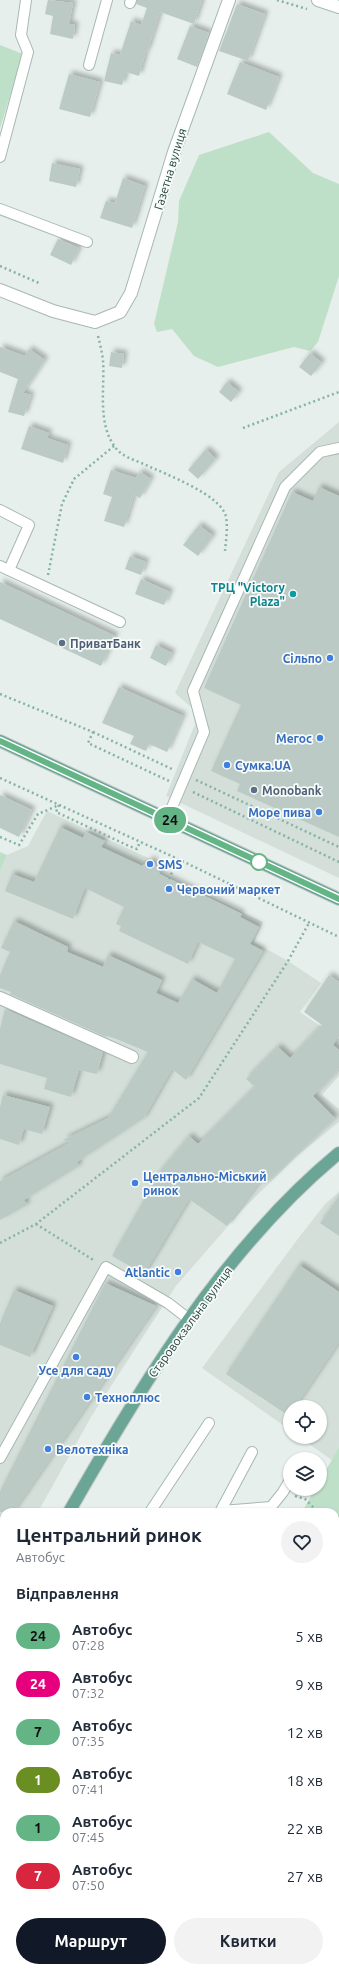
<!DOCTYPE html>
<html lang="uk">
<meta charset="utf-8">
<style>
:root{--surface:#fff;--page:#f2f2f3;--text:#1f2937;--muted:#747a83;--accent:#111827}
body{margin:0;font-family:Ubuntu,sans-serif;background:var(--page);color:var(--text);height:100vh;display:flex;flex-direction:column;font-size:15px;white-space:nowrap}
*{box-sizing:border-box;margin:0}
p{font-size:13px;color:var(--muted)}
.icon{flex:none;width:22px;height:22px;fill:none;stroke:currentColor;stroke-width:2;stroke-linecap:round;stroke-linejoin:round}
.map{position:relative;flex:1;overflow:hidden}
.side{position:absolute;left:0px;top:1508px;width:339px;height:464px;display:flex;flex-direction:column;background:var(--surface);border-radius:12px 12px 0 0;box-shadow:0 1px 3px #0004}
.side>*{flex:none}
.badge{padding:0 8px;border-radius:13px;font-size:14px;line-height:26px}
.buttons{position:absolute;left:283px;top:1400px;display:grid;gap:8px}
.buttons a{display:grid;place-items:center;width:44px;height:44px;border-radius:50%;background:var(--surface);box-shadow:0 1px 3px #0004;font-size:20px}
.map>.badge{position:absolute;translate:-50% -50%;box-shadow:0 0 0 2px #fff}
h2{padding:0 16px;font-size:15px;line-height:36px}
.round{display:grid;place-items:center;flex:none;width:42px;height:42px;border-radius:21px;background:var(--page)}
.overview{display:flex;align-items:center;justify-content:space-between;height:68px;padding:0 16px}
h1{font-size:19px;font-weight:600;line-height:30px}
.primary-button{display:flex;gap:8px;margin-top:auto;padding:8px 16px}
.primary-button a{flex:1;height:46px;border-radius:24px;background:var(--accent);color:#fff;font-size:16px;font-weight:600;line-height:46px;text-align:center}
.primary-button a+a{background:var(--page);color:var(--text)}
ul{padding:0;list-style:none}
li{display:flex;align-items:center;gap:12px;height:48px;padding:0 16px}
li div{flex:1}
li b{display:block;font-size:15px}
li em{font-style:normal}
li .badge{min-width:44px;font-weight:700;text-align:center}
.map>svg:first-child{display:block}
</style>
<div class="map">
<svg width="339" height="1972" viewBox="0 0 339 1972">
<defs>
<filter id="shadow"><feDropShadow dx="3.5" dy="-3.5" stdDeviation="2" flood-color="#0004"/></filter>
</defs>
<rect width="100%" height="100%" fill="#e6efeb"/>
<g fill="#d4dfda">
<path d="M339,422V878L166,796L195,724L192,708L175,693L279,472Z"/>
<path d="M47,811L157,862L155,870L263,922L254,942L288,961L321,983L300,1012L339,1039V1076L322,1095L339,1109V1122L297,1156L242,1210L176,1286L91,1417L38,1512H4V1572L0,1579V871L7,855L28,846Z"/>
<path d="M339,1192V1447L332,1460L299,1437H320V1407H290V1430L202,1368L297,1240L325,1204Z"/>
<path d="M339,1856V1972H262L264,1968H335V1867Z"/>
</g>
<g fill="#bfe0c8">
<path d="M0,45L23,54L0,128Z"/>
<path d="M269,132L313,173L339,184V276L318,342L310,351L294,347L218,367L194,356L172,329L157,332L154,324L178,222L179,201L199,155Z"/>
<path d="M0,852L7,855L0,871Z"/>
<path d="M339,1447V1856L335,1867V1512H302L315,1489H320V1481Z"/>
<path d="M0,1679L4,1681V1968H264L262,1972H0Z"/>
</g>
<g fill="#bbcac4" filter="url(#shadow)">
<path d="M48,0L73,3L69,24L75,25L73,39L50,34L53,16L45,14Z"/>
<path d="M137,0H202L194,24L160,12L147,52L146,51L139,76L126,72L122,85L104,81L111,53L120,55L131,21L141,25L147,8L136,4Z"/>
<path d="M237,4L265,14L248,61L219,51Z"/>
<path d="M190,26L209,33L197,67L177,59Z"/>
<path d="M240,62L279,77L266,110L227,94Z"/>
<path d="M69,74L100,82L90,117L59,109Z"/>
<path d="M52,163L80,169L76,187L49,181Z"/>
<path d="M123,178L145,186L132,228L100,218L106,201L115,203Z"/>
<path d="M58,239L79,248L71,265L50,255Z"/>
<path d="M0,347L25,356L29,349L45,360L23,393L31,395L24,416L8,412L18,379L0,372Z"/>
<path d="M111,352L124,354L122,368L109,366Z"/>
<path d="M310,353L322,363L311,376L299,367Z"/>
<path d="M227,382L239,392L231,402L219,392Z"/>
<path d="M29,426L49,433L47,438L68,445L63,463L21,449Z"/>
<path d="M206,449L216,459L198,479L188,470Z"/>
<path d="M111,470L136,478L140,472L151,479L140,498L134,495L124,527L104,521L112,497L103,494Z"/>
<path d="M319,487L339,496V837L237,791L240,784L211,771L241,705L204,688L292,492L313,501Z"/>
<path d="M199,525L213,536L198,556L183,545Z"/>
<path d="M130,556L146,562L141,575L125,569Z"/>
<path d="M141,579L170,592L164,605L135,594Z"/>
<path d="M0,582L115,636L101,666L0,619Z"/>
<path d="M156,645L172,653L166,666L150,658Z"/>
<path d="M119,687L183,716L167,752L149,744L146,751L130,744L134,736L102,723Z"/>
<path d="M0,795L32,810L19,837L0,828Z"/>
<path d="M60,827L83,838L86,832L105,841L101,847L142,866L152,859L160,874L242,914L240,917L259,927L250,944L263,951L186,1080L172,1069L144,1118L77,1162L79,1166L24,1200L27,1205L0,1220V1181L71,1142L63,1140L108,1118L148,1052L114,1038L107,1036L106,1037L10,994L11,992L0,988V975L10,952L1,948L14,921L68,947L67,952L103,967L108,955L162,980L156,993L178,1003L192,979L217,993L235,959L198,942L188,964L119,931L121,926L116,924L124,907L85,888L73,919L5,891L12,874L34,882Z"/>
<path d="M329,975L339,982V1036L333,1045L339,1050V1069L313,1096L335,1118L265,1184L261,1180L227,1226L189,1199L144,1274L112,1256L160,1171L189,1136L198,1144L255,1087L246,1079L278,1047L290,1058L322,1025L304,1012Z"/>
<path d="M5,1009L103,1052L97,1074L79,1070L71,1097L44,1089L47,1078L0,1064V1029Z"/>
<path d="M3,1095L50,1107L42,1134L24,1129L19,1145L0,1139V1107Z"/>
<path d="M339,1196V1236L320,1223Z"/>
<path d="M299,1265L339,1292V1342L295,1407H290L289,1416L226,1374Z"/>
<path d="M105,1283L156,1306L13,1512H0V1491Z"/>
<path d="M14,1290L53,1306L30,1357L0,1345V1323Z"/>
</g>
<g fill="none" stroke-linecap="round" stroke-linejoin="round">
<defs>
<g id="lane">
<path d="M130,3L131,0"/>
<path d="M89,65L107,0"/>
<path d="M0,157L28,52L21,35L26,0"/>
<path d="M0,209L87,242"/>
<path d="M0,510L29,525L9,570"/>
<path d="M0,566L120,622"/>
<path d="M167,819L204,732L193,691L285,487L320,452L339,448"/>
<path d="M0,1458L106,1267L168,1303L190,1320"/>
<path d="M221,1511L271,1507L283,1492L290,1480"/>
<path d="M150,1512L209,1423"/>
<path d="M220,1512L252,1452"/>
</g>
<g id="street">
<path d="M0,290L53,311L95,322L120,312L131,293L174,152L229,0"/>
<path d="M0,998L132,1057"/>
</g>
<path id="secondary" d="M318,0L339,7"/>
<g id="primary">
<path d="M0,741L339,899"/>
<path d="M69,1512C142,1384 224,1248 339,1153"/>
<path d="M0,1633L4,1626"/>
</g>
</defs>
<use href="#lane" stroke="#a8b8b2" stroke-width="12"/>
<use href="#street" stroke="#a8b8b2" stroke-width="14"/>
<use href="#secondary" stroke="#a4bbb3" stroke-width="14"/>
<use href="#primary" stroke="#c2cac8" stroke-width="14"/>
<g stroke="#86b3a5" stroke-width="2.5" stroke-dasharray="2 3" stroke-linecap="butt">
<path d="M277,0L307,9"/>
<path d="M0,266L39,283"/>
<path d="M98,336C100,344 102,352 103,360C105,388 97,423 115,447C122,457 135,460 146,465C165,474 222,495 226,517C228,528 226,540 225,551"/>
<path d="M243,428L339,392"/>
<path d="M48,575L62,504L74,479L114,446"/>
<path d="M0,694L93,732L88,743L169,781"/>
<path d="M93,732L174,770"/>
<path d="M0,778L178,859L339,937"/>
<path d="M196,780L339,847"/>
<path d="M193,792L339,862"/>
<path d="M59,805L56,812L129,846L137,849L140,842"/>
<path d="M0,837L19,845L38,814L59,805"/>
<path d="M169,879L178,859"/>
<path d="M36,1224L95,1261"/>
<path d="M0,1243L36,1224L199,1098L288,961L309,923"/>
<path d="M295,1496L305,1499L318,1512"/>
<path d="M335,1524L339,1532"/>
<path d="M335,1612H339"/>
<path d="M335,1797L339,1790"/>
<path d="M205,1972L209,1968"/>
</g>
<use href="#lane" stroke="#fff" stroke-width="10"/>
<use href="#street" stroke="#fff" stroke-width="12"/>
<use href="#secondary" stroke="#fff" stroke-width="12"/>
<use href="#primary" stroke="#6aa596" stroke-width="12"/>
</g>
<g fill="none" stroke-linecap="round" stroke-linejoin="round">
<defs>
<path id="line" d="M0,741L339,899"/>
</defs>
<use href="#line" stroke="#fff" stroke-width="9"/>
<use href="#line" stroke="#64b586" stroke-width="6"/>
</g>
<circle fill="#0f9aa8" stroke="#f7fbf9" stroke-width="1.5" cx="293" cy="594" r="4"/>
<g fill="#5c6f8a" stroke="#f7fbf9" stroke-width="1.5">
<circle cx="62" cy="643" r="4"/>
<circle cx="254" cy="790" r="4"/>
</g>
<g fill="#3f7fe0" stroke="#f7fbf9" stroke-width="1.5">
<circle cx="330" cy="658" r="4"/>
<circle cx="320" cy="738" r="4"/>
<circle cx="227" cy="765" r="4"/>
<circle cx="319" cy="812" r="4"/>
<circle cx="150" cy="864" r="4"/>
<circle cx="169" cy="889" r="4"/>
<circle cx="135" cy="1183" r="4"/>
<circle cx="178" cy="1272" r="4"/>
<circle cx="76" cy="1357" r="4"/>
<circle cx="87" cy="1397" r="4"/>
<circle cx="48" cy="1449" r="4"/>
</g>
<circle fill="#fff" stroke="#64b586" stroke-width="2" cx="259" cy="862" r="8"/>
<g text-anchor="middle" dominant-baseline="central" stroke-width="3.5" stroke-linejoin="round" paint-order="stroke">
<g font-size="12" fill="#24423a" stroke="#f7fbf9">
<text transform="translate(170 169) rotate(-73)">Газетна вулиця</text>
<text transform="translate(190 1322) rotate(-54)">Старовокзальна вулиця</text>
</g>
<g font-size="12" font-weight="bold" fill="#0d838f" stroke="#f7fbf9" text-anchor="end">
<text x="285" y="587">ТРЦ "Victory<tspan x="285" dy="14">Plaza"</tspan></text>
</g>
<g font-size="12" font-weight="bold" fill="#4e5e75" stroke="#f7fbf9" text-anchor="start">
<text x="70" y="643">ПриватБанк</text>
<text x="262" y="790">Monobank</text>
</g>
<g font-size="12" font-weight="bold" fill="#366cbe" stroke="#f7fbf9" text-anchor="start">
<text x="322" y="658" text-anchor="end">Сільпо</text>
<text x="312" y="738" text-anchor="end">Мегос</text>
<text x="235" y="765">Сумка.UA</text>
<text x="311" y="812" text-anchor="end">Море пива</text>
<text x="158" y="864">SMS</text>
<text x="177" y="889">Червоний маркет</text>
<text x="143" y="1176">Центрально-Міський<tspan x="143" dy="14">ринок</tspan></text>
<text x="170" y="1272" text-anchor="end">Atlantic</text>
<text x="76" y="1370" text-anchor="middle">Усе для саду</text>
<text x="95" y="1397">Техноплюс</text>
<text x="56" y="1449">Велотехніка</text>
</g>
</g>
</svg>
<div class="buttons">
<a><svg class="icon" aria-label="locate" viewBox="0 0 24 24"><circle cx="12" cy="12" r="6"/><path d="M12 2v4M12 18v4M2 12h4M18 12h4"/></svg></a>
<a><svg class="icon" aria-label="layers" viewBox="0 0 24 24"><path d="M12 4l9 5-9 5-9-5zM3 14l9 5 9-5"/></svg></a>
</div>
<b class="badge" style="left:170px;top:820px;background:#64b586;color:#111">24</b>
<section class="side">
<div class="overview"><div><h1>Центральний ринок</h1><p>Автобус</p></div><a class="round"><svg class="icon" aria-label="heart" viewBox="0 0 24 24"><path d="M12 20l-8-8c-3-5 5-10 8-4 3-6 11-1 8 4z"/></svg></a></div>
<h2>Відправлення</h2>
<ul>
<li><span class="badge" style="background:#64b586;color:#111">24</span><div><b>Автобус</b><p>07:28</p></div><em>5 хв</em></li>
<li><span class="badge" style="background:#e6007e;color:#fff">24</span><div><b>Автобус</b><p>07:32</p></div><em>9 хв</em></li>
<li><span class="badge" style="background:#64b586;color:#111">7</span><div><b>Автобус</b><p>07:35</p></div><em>12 хв</em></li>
<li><span class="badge" style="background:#6b8e23;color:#fff">1</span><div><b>Автобус</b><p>07:41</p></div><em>18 хв</em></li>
<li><span class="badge" style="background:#64b586;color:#111">1</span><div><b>Автобус</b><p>07:45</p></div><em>22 хв</em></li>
<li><span class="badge" style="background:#d7263d;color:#fff">7</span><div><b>Автобус</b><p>07:50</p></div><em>27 хв</em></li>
</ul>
<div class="primary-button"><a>Маршрут</a><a>Квитки</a></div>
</section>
</div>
